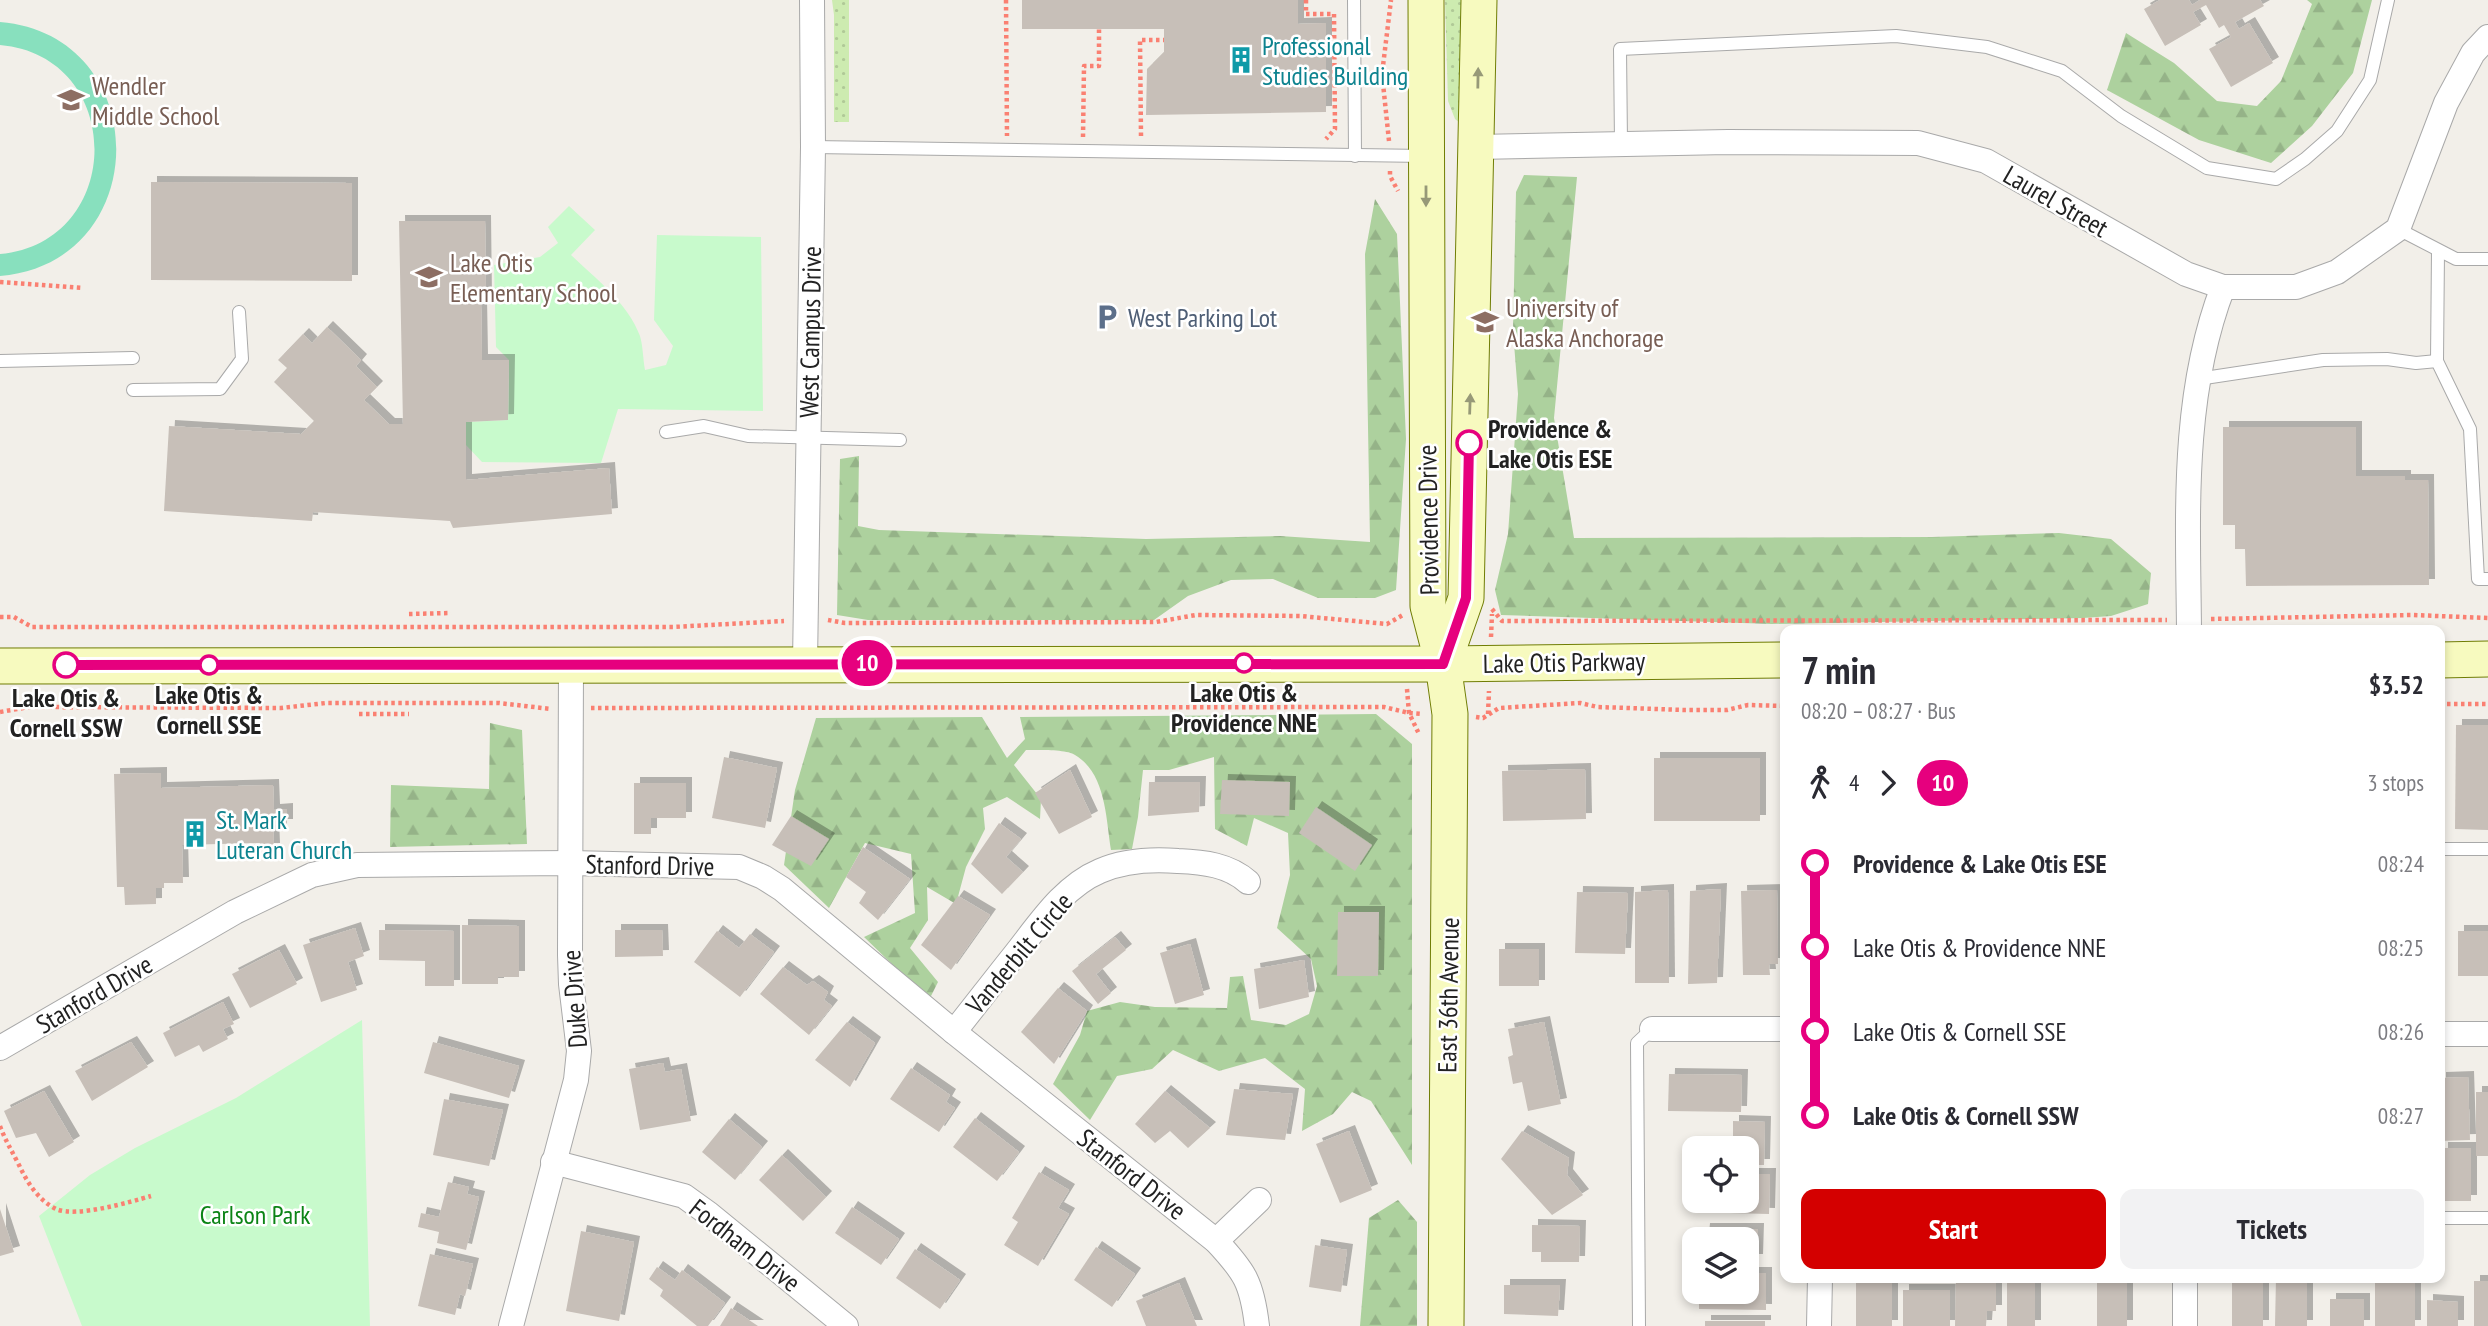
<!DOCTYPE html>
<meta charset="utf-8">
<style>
:root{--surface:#fff;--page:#f2f2f3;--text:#2b2b33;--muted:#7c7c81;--accent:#d40000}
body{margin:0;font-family:"PT Sans Narrow",sans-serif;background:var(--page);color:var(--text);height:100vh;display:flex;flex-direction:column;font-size:26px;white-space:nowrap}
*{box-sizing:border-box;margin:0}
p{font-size:23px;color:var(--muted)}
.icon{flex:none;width:38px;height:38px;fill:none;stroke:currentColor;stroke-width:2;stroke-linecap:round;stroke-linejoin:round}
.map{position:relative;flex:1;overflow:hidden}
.side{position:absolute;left:1780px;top:625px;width:665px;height:658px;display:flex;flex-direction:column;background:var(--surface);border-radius:14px;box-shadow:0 4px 10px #0003}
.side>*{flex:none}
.badge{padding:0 14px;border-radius:23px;font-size:24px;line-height:46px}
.fabs{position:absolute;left:1682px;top:1136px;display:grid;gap:14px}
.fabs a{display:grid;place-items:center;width:77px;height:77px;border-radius:14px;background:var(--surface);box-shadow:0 4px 10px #0003;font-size:35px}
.map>.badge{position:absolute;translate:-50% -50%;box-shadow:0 0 0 4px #fff}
.legs{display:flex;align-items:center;gap:10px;height:77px;padding:0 21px;font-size:23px}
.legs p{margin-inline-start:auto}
.headline{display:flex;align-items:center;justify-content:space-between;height:119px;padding:0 21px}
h1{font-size:38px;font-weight:700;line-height:52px}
.cta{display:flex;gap:14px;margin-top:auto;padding:14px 21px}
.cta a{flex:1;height:80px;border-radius:14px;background:var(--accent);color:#fff;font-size:28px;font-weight:700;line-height:80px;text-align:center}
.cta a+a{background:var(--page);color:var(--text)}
ul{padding:0 21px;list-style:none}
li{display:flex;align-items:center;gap:24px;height:84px;font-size:26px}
li i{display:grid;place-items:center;width:10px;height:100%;margin:0 9px;background:currentColor}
li i::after{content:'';width:18px;height:18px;margin:-9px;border:5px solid;border-radius:50%;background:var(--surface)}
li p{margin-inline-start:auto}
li:first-child i{background:linear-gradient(#0000 50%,currentColor 0)}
li:last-child i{background:linear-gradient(currentColor 50%,#0000 0)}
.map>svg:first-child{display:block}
</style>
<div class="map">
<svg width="2488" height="1326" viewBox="0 0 2488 1326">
<defs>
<pattern id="grass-dots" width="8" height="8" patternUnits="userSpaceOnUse" patternTransform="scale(1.75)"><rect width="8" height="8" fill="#cdebb0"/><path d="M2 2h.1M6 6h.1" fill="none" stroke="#b0c997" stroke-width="1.8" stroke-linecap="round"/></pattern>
<pattern id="forest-firs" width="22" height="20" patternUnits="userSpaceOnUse" patternTransform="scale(1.75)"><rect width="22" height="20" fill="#add19e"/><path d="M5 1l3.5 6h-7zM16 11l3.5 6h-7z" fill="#95b388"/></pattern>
<filter id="shadow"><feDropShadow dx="6" dy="-6" stdDeviation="0" flood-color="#0004"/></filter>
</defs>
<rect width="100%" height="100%" fill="#f2efe9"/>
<g fill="url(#grass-dots)">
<path d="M832,0H849V122H834V15Z"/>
<path d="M1445,0H1466L1465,127L1455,119L1448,101Z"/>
</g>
<g fill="url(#forest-firs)">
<path d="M2307,0H2372L2353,73L2312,126L2271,163L2199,140L2107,90L2126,33L2174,63L2217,101L2257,106L2281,81L2312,4Z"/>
<path d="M1524,175L1577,177L1554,418L1574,538L1932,537L2059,533L2111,539L2151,573L2148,604L2111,616L2083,618L1772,624L1501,615L1495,590L1508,534L1518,394L1513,331L1516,192Z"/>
<path d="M1375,199L1397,234L1406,439L1396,590L1375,598H1318L1273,579L1231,580L1188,596L1154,620H868L837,615L840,459L859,456L858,526L879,530L1146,539L1280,536L1370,542L1365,254Z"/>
<path d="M1376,714L1412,744V1165L1371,1101L1352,1092L1333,1114L1302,1131L1305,1089L1265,1058L1219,1071L1173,1050L1152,1069L1117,1076L1090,1120L1053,1084L1080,1035L1087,1011L1120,1002L1155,1007L1227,1008L1230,977L1243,976L1251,1020L1286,1025L1309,1014L1317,986L1311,959L1277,928L1290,875L1288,833L1254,818L1247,846L1215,829L1214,757L1169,770H1143L1138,817L1132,849L1111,850C1106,819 1106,773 1075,755C1067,749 1038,750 1026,750L1014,765L1041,799L1040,819L1007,797L983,808L985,829L966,867L956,904L927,887L928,920L910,948L938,982L929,1000L864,937L915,913L911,854L865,843L829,908L784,865L795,790L816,718L982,717L1007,758L1025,739L1020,717Z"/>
<path d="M490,723L522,730L527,844L390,847L391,785L489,789Z"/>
<path d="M1398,1200L1417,1222V1326H1360L1369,1218Z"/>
</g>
<g fill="#c8facc">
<path d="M569,206L595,230L571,255C595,278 628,303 640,336C643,346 643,359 645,370L666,365L673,346L654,320L657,235L761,237L763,411L618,409L601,463L482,462L466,445V422L508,420L509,360L496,347L494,265L540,257L558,243L548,227Z"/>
<path d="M362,1020L370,1326H82L39,1216L90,1175L135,1148L236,1098Z"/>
</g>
<path fill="#88e0be" d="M0,22C155,35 155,263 0,276V254C126,242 126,56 0,45Z"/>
<g fill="#c7bfb8" filter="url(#shadow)">
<path d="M1022,0H1298V24L1326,23V112L1146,115L1147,69L1164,52V29H1022Z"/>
<path d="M2160,0H2189L2192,5L2200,0H2260L2264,6L2235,22L2239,29L2249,23L2273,63L2231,87L2209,49L2231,37L2224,25L2219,28L2206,5L2193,12L2201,25L2165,46L2144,9Z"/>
<path d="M151,182L352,183V281L151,280Z"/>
<path d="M399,221H485L486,304H481L482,360H509L508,420L466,422V480L609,468L612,514L453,528L450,521L313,512L312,521L164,511L169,426L301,434L314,421L274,382L287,368L278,360L303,334L312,343L327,327L361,360L356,366L377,387L364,400L389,424H403Z"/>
<path d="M2223,427H2356V476H2405V480H2428L2429,585L2246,586L2245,549H2235V525H2223Z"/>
<path d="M2456,725H2488V830L2455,829Z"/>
<path d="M724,757L777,768L765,828L712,818Z"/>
<rect x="1654" y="758" width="106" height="63"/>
<path d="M1585,769L1586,819L1503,821L1502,771Z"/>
<path d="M1070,770L1092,817L1059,834L1035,793Z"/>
<path d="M161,773V788L273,785L274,810L287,809V825H273L274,849H260V843L182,845L183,883H164V888H156V904L125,905L124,887H117L114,774Z"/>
<path d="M1222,780L1290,782L1289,816L1220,814Z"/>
<path d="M1149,782H1200L1199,812L1148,816Z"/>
<path d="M634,783H686V818H651V834H634Z"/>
<path d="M1316,807L1372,845L1355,871L1299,833Z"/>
<path d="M791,816L829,839L811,866L772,845Z"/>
<path d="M999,823L1021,839L1006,857L1023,872L1002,894L971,864Z"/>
<path d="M863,847L910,879L878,920L859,903L866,892L846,877Z"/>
<path d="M1721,889L1717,983L1688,984L1690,891Z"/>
<path d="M1668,890L1669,983H1635V892Z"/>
<path d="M1777,890L1778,964H1769L1770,975H1743L1741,891Z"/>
<path d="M1577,892L1628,893L1625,954L1575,953Z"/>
<path d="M958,896L990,915L951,970L921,945Z"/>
<path d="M1338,912H1379L1378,976H1337Z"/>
<path d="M462,925L519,926V977H498V984H462Z"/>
<path d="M355,928L364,956L348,962L357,990L321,1002L303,945Z"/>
<path d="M379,930L454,931V986H425V961L379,960Z"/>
<path d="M615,930H662L663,956L615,957Z"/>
<path d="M717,931L739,948L750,934L774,952L740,997L694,962Z"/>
<rect x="2458" y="931" width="30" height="45"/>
<path d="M1115,937L1126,950L1096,974L1111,993L1098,1004L1072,971Z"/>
<path d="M1190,944L1204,995L1175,1004L1160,953Z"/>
<rect x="1499" y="949" width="40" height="37"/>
<path d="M279,950L297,984L250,1008L232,974Z"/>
<path d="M1304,960L1309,997L1259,1009L1254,969Z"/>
<path d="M783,967L807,985L813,981L828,992L824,1000L832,1006L809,1035L760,994Z"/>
<path d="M1058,988L1087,1011L1054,1064L1021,1032Z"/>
<path d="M223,1002L234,1024L223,1029L228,1039L203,1052L199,1045L175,1057L163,1033Z"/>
<path d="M847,1022L875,1043L850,1087L815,1060Z"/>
<path d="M1544,1022L1561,1104L1528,1111L1522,1082L1513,1084L1508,1057L1513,1055L1508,1029Z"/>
<path d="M131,1042L148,1067L92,1101L75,1071Z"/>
<path d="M433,1042L519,1066L509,1098L424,1073Z"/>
<path d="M663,1063L665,1072L681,1069L691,1121L640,1130L629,1069Z"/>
<path d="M911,1068L950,1095L946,1102L955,1108L939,1132L890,1099Z"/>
<path d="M1669,1074L1742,1075L1741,1112L1668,1111Z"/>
<path d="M2468,1077L2470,1140L2440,1141V1078Z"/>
<path d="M1234,1089L1293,1094L1285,1140L1226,1135Z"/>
<path d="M44,1091L74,1142L49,1157L36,1133L16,1138L4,1111Z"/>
<path d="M1165,1091L1210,1128L1188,1148L1170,1131L1155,1143L1135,1124Z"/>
<rect x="2476" y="1092" width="12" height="64"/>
<path d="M444,1099L503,1110L489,1166L433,1155Z"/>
<path d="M975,1118L1019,1152L997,1181L953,1147Z"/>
<path d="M729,1119L762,1147L735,1180L702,1152Z"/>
<path d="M1733,1121L1765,1122L1764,1165H1746V1148H1733Z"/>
<path d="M1349,1131L1372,1190L1340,1203L1316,1144Z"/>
<path d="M1522,1131L1569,1158L1567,1175L1583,1195L1552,1215L1501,1159Z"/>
<rect x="2442" y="1148" width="29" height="53"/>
<path d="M782,1155L826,1197L803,1221L759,1180Z"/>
<path d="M1039,1172L1069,1190L1058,1208L1069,1214L1038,1266L1004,1245L1018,1222L1012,1218Z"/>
<path d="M1746,1174H1770L1769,1214L1729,1213V1200H1746Z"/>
<path d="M448,1182L469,1187L467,1194L479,1197L466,1250L437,1243L439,1232L418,1227L421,1213L439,1217Z"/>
<path d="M852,1207L899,1239L881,1265L835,1233Z"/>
<path d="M0,1209L14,1252L0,1256Z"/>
<path d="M1532,1225L1580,1226L1579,1262H1541V1252H1532Z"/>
<path d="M1704,1229H1758L1757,1260H1746V1239H1703Z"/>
<path d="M581,1231L634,1242L619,1321L566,1311Z"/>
<path d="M1315,1245L1347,1250L1341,1292L1309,1287Z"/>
<path d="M1096,1247L1135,1274L1112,1307L1074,1280Z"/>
<path d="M915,1249L960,1280L940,1309L896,1278Z"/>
<path d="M430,1254L473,1264L465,1296L460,1294L455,1315L418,1306Z"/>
<path d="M657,1267L675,1280L682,1270L725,1303L708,1326H697L660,1296L663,1290L649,1279Z"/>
<path d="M1746,1273H1766V1310L1699,1309V1292H1746Z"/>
<rect x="1856" y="1278" width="36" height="48"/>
<rect x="2007" y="1278" width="28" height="48"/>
<rect x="2097" y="1278" width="30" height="48"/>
<rect x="2232" y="1278" width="31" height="48"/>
<path d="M2276,1278H2307V1326H2275Z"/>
<rect x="2375" y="1278" width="40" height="48"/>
<path d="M1956,1280H1996V1311H1987L1986,1326H1955Z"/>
<rect x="2474" y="1281" width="14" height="45"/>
<path d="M1179,1283L1197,1326H1146L1136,1301Z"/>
<path d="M1504,1285H1560L1558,1316L1504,1314Z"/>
<rect x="1903" y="1290" width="47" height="36"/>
<rect x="2330" y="1299" width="34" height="27"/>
<path d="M2427,1300L2458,1302V1326H2427Z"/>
<path d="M731,1308L758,1326H720Z"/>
<rect x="1705" y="1321" width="60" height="5"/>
</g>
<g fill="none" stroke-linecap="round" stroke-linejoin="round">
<defs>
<g id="lane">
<path d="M1354,0L1355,156"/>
<path d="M1621,143L1620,49L1896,36L1987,47L2062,71L2121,116L2207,168L2276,179L2305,159L2337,131L2370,80L2388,0"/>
<path d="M813,147L1425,156"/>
<path d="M2398,229L2456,259H2488"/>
<path d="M2438,251L2437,361L2470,429L2478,579H2488"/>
<path d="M0,361L133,358"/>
<path d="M2198,379L2323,360L2387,359L2416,363L2437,361"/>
<path d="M133,390L220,389L242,359L239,312"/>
<path d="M666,432L704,426L748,436L900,440"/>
<path d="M2440,849H2488"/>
<path d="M2440,1218H2488"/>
<path d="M1639,1326L1637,1043L1652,1029"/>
</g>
<g id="street">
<path d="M1477,147L1728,142L1918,143L1986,161L2186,274L2223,287H2296L2337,272L2398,229L2446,103L2473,53L2488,37"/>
<path d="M2189,630C2188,515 2181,396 2223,287"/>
<path d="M805,663L813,147L812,0"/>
<path d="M1652,1029H1785"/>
<path d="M954,1032C974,1007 993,982 1013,957C1038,926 1062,887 1100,871C1125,860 1152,859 1178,861C1204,862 1229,865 1248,882"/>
<path d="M2440,1034H2488"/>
<path d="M0,1048L235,912L312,875L357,865L571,863L739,867L763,877L782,889L954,1032L1216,1241C1245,1272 1252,1283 1257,1326"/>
<path d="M553,1162L684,1196L709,1214L846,1326"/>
<path d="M1216,1241L1259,1200"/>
<path d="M511,1326L576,1080L579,1051L571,984L570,955L571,664"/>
<path d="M1819,1326L1820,1278"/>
<path d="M2185,1326V1278"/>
</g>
<g id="secondary">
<path d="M1426,0L1428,606L1443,664L1450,714L1446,1326"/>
<path d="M2440,660L2488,659"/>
<path d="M1443,664L1466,598L1479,0"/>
<path d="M0,666L1443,664L1785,660"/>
</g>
</defs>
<use href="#lane" stroke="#a9a9a9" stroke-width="14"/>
<use href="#street" stroke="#a9a9a9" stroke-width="26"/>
<use href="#secondary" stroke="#707d05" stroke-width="37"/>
<g stroke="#fa8072" stroke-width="4.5" stroke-dasharray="3.5 3.5" stroke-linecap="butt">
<path d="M1006,0L1007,136"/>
<path d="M1306,0V14H1334L1335,129L1326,139"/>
<path d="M1141,136L1140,40H1164"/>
<path d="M1083,137L1084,66H1099V28"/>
<path d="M1389,141L1382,74L1391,0"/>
<path d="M1390,171V176L1398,191"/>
<path d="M0,282L83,288"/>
<path d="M1492,609L1502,621L2167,620"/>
<path d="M409,614L451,613"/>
<path d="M0,617H14L32,627H673L784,621"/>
<path d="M2211,619L2413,615L2488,618"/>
<path d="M828,620L845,623L1156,622L1196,615L1300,616L1387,624L1403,615"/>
<path d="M1491,637L1492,614"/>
<path d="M1407,689L1409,713L1419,734"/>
<path d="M2440,704H2488"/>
<path d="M591,708L1384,707L1409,713L1422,714"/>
<path d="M0,712L29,707L281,708L326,703H499L551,709"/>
<path d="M359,714H409"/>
<path d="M1488,714L1489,691"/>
<path d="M1476,717L1483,718L1499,708L1580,703L1598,707L1685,710H1727L1748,705L1785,706"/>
<path d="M0,1126C5,1140 12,1151 19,1165C27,1182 38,1200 56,1209C76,1218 130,1202 151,1196"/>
</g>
<use href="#lane" stroke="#fff" stroke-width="12"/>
<use href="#street" stroke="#fff" stroke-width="24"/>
<use href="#secondary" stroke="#f7fabf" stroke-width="35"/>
</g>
<defs><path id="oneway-solid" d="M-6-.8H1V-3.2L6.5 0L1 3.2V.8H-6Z" transform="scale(1.75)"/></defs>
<g fill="#979978">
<use href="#oneway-solid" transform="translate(1478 78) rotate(-89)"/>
<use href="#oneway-solid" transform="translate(1426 196) rotate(90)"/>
<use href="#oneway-solid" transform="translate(1470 404) rotate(-88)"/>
</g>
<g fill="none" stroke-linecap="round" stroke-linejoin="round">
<defs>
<path id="line-1" d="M66,665L1443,664L1466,598L1469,443"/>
</defs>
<use href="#line-1" stroke="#fff" stroke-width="16"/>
<use href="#line-1" stroke="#e6007e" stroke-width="10"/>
</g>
<defs>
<symbol id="building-bare" viewBox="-9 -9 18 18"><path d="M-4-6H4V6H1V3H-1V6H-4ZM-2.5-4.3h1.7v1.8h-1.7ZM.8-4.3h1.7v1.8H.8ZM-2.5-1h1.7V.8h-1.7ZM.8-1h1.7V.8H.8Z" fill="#0f9aa8" stroke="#fff" stroke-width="2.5" paint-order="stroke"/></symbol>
<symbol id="school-bare" viewBox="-9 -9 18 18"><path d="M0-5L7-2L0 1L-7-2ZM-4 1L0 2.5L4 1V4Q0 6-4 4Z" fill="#8d6e63" stroke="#fff" stroke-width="2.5" paint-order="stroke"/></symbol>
<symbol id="parking-bare" viewBox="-9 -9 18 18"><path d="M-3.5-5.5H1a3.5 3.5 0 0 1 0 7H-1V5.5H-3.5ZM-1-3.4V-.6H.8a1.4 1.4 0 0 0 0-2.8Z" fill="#5c6f8a" stroke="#fff" stroke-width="2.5" paint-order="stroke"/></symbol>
<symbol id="university-bare" viewBox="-9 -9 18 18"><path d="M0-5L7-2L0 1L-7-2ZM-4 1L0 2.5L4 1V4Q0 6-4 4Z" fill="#8d6e63" stroke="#fff" stroke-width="2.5" paint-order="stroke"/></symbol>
</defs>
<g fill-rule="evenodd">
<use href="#building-bare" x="1222" y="41" width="38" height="38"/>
<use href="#school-bare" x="52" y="81" width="38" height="38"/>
<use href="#school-bare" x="410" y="258" width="38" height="38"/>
<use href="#parking-bare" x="1088" y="298" width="38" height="38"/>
<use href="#university-bare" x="1466" y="303" width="38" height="38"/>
<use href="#building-bare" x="176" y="815" width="38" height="38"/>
</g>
<g fill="#fff" stroke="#e6007e" stroke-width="3.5">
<circle cx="1469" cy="443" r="12"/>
<circle cx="1244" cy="663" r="9"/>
<circle cx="66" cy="665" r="12"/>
<circle cx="209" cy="665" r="9"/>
</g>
<g text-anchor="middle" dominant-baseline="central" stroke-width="5" stroke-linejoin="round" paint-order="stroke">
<g font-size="26" fill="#0d838f" stroke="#fff" text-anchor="start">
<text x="1262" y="45">Professional<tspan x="1262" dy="30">Studies Building</tspan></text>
<text x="216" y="819">St. Mark<tspan x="216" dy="30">Luteran Church</tspan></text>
</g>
<g font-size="26" fill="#785e54" stroke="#fff" text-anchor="start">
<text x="92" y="85">Wendler<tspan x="92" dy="30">Middle School</tspan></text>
<text x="450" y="262">Lake Otis<tspan x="450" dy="30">Elementary School</tspan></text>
<text x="1506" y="307">University of<tspan x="1506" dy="30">Alaska Anchorage</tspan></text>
</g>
<g font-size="26" fill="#222" stroke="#fff">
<text transform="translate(2056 201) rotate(30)">Laurel Street</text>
<text transform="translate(810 332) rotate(-89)">West Campus Drive</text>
<text transform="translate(1428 520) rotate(-91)">Providence Drive</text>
<text transform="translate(1564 662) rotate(-1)">Lake Otis Parkway</text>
<text transform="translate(650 865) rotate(1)">Stanford Drive</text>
<text transform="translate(1019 953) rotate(-50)">Vanderbilt Circle</text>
<text transform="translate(94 994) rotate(-30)">Stanford Drive</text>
<text transform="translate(1448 995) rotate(-89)">East 36th Avenue</text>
<text transform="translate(574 999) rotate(-94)">Duke Drive</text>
<text transform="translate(1132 1174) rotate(38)">Stanford Drive</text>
<text transform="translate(745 1245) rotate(38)">Fordham Drive</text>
</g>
<g font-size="26" fill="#4e5e75" stroke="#fff" text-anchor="start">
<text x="1128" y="317">West Parking Lot</text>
</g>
<g font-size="26" font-weight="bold" fill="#222" stroke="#fff">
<text x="1488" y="428" text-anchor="start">Providence &amp;<tspan x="1488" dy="30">Lake Otis ESE</tspan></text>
<text x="1244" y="692">Lake Otis &amp;<tspan x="1244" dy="30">Providence NNE</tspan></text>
<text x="209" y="694">Lake Otis &amp;<tspan x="209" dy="30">Cornell SSE</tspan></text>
<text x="66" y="697">Lake Otis &amp;<tspan x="66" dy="30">Cornell SSW</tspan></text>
</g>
<g font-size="26" fill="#0c8416" stroke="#fff">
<text x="255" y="1214">Carlson Park</text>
</g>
</g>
</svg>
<div class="fabs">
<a><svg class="icon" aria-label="locate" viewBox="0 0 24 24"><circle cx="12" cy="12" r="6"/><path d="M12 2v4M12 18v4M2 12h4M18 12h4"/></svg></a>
<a><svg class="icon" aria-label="layers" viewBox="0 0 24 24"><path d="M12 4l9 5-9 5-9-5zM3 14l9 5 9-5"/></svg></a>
</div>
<b class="badge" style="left:867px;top:663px;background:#e6007e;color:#fff">10</b>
<section class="side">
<div class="headline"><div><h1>7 min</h1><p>08:20 – 08:27 · Bus</p></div><b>$3.52</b></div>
<div class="legs"><svg class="icon" aria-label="walk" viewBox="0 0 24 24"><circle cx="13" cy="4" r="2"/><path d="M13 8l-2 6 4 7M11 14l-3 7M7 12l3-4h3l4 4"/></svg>4<svg class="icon" aria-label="forward" viewBox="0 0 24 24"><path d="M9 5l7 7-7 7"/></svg><b class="badge" style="background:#e6007e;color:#fff">10</b><p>3 stops</p></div>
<ul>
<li><i style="color:#e6007e"></i><b>Providence &amp; Lake Otis ESE</b><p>08:24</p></li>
<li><i style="color:#e6007e"></i><span>Lake Otis &amp; Providence NNE</span><p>08:25</p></li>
<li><i style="color:#e6007e"></i><span>Lake Otis &amp; Cornell SSE</span><p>08:26</p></li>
<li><i style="color:#e6007e"></i><b>Lake Otis &amp; Cornell SSW</b><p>08:27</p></li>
</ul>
<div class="cta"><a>Start</a><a>Tickets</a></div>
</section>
</div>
